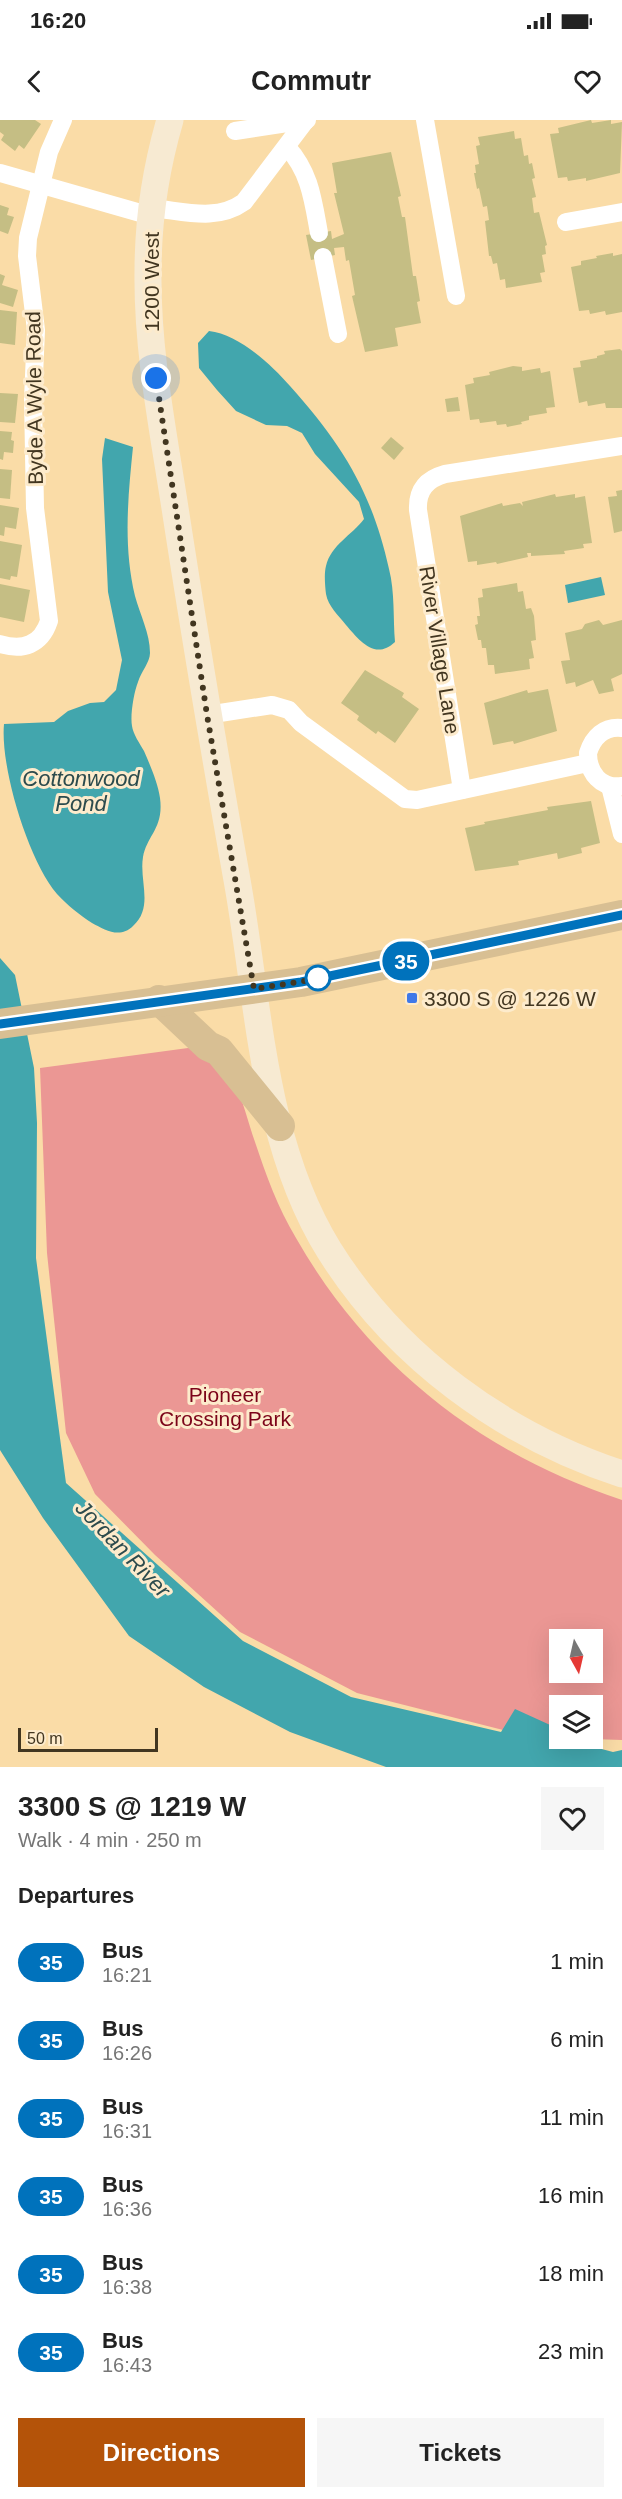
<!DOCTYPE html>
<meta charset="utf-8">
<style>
:root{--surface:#fff;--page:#f6f6f6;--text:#222;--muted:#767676;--accent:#b45309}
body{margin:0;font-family:Arial,sans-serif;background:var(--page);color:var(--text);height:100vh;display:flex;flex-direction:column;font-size:22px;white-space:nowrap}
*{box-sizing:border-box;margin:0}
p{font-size:20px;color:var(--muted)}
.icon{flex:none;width:33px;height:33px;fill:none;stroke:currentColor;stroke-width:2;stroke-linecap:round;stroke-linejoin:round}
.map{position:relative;height:1647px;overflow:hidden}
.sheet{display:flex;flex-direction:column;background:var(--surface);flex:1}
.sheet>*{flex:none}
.badge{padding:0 12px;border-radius:20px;font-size:21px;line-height:39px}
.needle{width:39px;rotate:172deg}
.buttons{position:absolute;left:549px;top:1509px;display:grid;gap:12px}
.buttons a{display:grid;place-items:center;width:54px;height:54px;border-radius:0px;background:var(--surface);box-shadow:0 6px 24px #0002;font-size:30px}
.scale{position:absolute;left:18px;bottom:15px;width:140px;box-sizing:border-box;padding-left:6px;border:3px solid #423620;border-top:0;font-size:16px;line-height:21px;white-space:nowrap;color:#423620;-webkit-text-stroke:4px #fdebcc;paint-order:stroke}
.you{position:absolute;width:30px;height:30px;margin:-15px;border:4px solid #fff;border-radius:50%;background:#1a73e8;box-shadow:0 0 0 9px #1a73e833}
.map>.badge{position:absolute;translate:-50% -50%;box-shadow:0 0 0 3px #fff}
h2{padding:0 18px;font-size:22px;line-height:54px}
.round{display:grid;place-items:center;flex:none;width:63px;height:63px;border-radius:0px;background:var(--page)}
.overview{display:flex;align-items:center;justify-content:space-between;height:102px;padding:0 18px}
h1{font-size:28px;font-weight:700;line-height:45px}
.cta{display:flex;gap:12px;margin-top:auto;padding:12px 18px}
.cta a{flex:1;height:69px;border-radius:0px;background:var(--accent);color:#fff;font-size:24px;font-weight:700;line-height:69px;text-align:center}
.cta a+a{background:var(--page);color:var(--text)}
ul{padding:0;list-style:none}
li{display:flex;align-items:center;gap:18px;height:78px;padding:0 18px}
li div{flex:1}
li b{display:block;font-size:22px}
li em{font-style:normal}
li .badge{min-width:66px;font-weight:700;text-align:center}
.status{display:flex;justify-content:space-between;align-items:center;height:42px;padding:0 30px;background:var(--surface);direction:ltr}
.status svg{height:16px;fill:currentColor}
header{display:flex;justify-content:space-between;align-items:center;height:78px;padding:0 18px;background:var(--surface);font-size:27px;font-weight:700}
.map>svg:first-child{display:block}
</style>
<div class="status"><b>16:20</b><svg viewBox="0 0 49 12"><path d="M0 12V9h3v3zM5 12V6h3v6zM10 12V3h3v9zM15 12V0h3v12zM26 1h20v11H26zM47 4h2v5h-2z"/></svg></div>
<header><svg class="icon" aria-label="back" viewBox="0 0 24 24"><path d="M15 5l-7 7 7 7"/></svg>Commutr<svg class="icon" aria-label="heart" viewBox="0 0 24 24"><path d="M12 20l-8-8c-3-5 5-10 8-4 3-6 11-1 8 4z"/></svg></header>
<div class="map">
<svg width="622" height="1647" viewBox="0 0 622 1647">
<rect width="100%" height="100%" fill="#fadca7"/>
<path fill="#eb9794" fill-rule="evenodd" d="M188,928C193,929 201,929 206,931C214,936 230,953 234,961C243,980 248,1002 255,1022C266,1055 278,1088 296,1118C369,1246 482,1334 622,1380V1620L531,1617L357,1573L240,1512L155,1435L95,1374L66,1313L47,1133L40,948ZM560,1520H592V1552H560ZM560,1586H592V1618H560Z"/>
<g fill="#42a6ad">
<path d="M209,211C238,214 271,244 290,266C342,324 372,372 389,449C395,472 393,499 395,522C375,541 359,520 346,505C339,496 328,486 326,474C325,466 324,453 326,446C331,425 352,415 364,399L359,382L315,334L302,313L287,306L266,305L236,291L217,270L199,248L198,223Z"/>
<path d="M105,318L133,327C128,377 123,426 135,476C140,495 150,513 150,533C150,542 141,552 138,562C134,572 130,595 132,606C133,614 140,624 144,631C150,645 158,663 160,678C164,708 147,715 143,737C139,761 154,787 133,806C120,819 105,810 92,803C80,795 67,785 57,774C28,740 0,647 4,604L54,602L68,591L90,583L104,582L116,570L122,540L108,472L102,339Z"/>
<path d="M601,457L605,475L568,483L565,465Z"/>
<path d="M0,838L15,855L34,948L37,1003L36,1138L66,1363L243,1521L351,1577L501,1612L515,1589L559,1609L560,1618L613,1632L622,1630V1647H386L290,1612L204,1567L129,1516L43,1398L0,1330Z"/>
</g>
<g fill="#c5be84">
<path d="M0,0H35L41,4L24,29L19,25L15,31L1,20L4,15L0,12Z"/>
<path d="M591,0L592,3L611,0V4L622,2L620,53L586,61V58L568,61L567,57L558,58L550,14L559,13L558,8Z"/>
<path d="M514,11L515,19L521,18L524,36L528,35L529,44L532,43L535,58L532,59L536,77L532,78L534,93L539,92L547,125L545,126L546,134L542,135L545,152L540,153L542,162L506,168L505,159L500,160L497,143L493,144L491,136H489L485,101L489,100L487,86L483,87L479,68L477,69L474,53H476L475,45L479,44L476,26L480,25L478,17Z"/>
<path d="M391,32L401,76L398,77L402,97H405L413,156H416L420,181L417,182L421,203L395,208L398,226L365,232L352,176L355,175L349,140L346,141L344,127L334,128L335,135L311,140L306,115L331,111L332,119L344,114L334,73H337L332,43Z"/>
<path d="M0,85L9,88L7,95L14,97L8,114L0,111Z"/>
<path d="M613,133V136L622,134V192L606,195L605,191L590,194L589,190L579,191L571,147L581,145V141L597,138L596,136Z"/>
<path d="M0,154L5,156L2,165L18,170L13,187L0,183Z"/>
<path d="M0,190L17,192L15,225L0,223Z"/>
<path d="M620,229L622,231V288H606L605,283L588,286L587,281L579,283L573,248L581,247L580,241L597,238V236L605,234L604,231Z"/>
<path d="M513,246L522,247V251L540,248L541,253L550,251L555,287L546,288L547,293L529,296V300L521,302L522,304L507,307L506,304L497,305L496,301L480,303L479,299L470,300L465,265L474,263L473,258L490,255L489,252Z"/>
<path d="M0,273L18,274L15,303L0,302Z"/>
<path d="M458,277L460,291L447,292L445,279Z"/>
<path d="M0,311L12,312L11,320L14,321L13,333L4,332L3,340L0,339Z"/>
<path d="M391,317L404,328L394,340L381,328Z"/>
<path d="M0,349L12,350L10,379L0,378Z"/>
<path d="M622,370V411L614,413L608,377L617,376L616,371Z"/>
<path d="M555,374L556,377L575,374V378L585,376L592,423L583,424L584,428L564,431L565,434L531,436V433H527L528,437L497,444L496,442L477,445V441L468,442L460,396L502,383L503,386L520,383L523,386L522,382Z"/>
<path d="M0,385L19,388L16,409L5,407L4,416L0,415Z"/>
<path d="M0,421L22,425L17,457L11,456L10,460L0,458Z"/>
<path d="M517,463L518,472L523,471L526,489L531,488L534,496L536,520L531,521L534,538L529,539L530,549L495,554L494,545H488L486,528H482L481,520H478L475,505L478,504L477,496H480L478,478L483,477L482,469Z"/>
<path d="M0,464L30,470L24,502L0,497Z"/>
<path d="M599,500L603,505L622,500V554L611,559L614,571L599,574L593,560L576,567L575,562L566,564L561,541L570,540L565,513L582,509L585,504Z"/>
<path d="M365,550L404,573L402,577L419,589L395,623L378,611L376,614L357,600L359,596L341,583Z"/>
<path d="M548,569L557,611L514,624L513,621L493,625L484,583L527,570L528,573Z"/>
<path d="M591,681L600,723L581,728L582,733L558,739L557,733L518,741L519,745L475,751L465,708L485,704L484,702L548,690L547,687Z"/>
</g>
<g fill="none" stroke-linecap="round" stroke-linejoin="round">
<g stroke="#fff" stroke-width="18">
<path d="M425,0L456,176"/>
<path d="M235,11L307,0"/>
<path d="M287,27C310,52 313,80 319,113"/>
<path d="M0,53L151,96"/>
<path d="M152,88C184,91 216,102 244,82L306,0"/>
<path d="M566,102L622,92"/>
<path d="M323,137L338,214"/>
<path d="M0,524C23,531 41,525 49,501L35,388L33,279L36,210L27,136L28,118L49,32L63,0"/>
<path d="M207,595L272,585L289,590L301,603L405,679L417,680L588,643"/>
<path d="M622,608C604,606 593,617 588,633C588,653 601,669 622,666"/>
<path d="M610,666L622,714"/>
<path d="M462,670L418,390C417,370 427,359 445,354L622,326"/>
</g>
<path stroke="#f7ead2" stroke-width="27" d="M170,0C156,48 148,101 148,152C147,231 163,310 175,388C194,512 215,636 237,760C259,882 262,1022 329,1130C396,1237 503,1315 622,1354"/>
<g stroke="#d8bf93" stroke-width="30">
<path d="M159,880L208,926L219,931L280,1006"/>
<path d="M0,904L301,862L622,795"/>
</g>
</g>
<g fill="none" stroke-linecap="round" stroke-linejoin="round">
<defs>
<path id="line" d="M0,904L301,862L622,795"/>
</defs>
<use href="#line" stroke="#fff" stroke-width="14"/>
<use href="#line" stroke="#0072bc" stroke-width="9"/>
<path stroke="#423620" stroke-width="6" stroke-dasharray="0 10.8" d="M156,258L207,595L254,869L323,858H318"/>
</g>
<circle fill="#fff" stroke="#0072bc" stroke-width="3" cx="318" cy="858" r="12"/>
<rect fill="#3f78e8" stroke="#fdebcc" stroke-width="2" x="406" y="872" width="12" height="12" rx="3"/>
<g text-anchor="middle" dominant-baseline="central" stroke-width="6" stroke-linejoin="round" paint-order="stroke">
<g font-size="21" fill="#423620" stroke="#fdebcc">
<text transform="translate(151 162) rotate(-90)">1200 West</text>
<text transform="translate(34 278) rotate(-91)">Byde A Wyle Road</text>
<text transform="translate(440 530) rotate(81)">River Village Lane</text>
</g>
<g font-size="21" fill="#423620" stroke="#fdebcc" text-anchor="start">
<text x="424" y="878">3300 S @ 1226 W</text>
</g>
<g font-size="21" fill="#7c0419" stroke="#fdebcc">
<text x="225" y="1274">Pioneer<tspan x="225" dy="24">Crossing Park</tspan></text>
</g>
<g font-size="22" font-style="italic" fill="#2c4b4d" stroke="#fdebcc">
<text x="81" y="658">Cottonwood<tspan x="81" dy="25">Pond</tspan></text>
<text transform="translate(123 1429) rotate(46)">Jordan River</text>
</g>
</g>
</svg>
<div class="buttons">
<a><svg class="needle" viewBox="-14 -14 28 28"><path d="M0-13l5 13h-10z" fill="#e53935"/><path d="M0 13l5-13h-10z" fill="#767676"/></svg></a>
<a><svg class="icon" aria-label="layers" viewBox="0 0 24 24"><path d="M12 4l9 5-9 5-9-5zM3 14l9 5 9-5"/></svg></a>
</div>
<div class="scale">50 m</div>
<div class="you" style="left:156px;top:258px"></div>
<b class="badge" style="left:406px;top:841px;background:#0072bc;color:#fff">35</b>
</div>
<section class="sheet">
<div class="overview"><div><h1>3300 S @ 1219 W</h1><p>Walk · 4 min · 250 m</p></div><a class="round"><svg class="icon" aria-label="heart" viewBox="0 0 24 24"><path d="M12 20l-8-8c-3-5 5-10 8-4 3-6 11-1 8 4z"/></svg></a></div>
<h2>Departures</h2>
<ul>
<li><span class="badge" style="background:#0072bc;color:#fff">35</span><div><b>Bus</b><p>16:21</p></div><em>1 min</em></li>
<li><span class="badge" style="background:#0072bc;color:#fff">35</span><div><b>Bus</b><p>16:26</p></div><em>6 min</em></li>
<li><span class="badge" style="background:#0072bc;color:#fff">35</span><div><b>Bus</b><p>16:31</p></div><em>11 min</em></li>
<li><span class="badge" style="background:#0072bc;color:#fff">35</span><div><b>Bus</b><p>16:36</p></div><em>16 min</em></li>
<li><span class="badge" style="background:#0072bc;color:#fff">35</span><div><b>Bus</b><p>16:38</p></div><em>18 min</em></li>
<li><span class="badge" style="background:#0072bc;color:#fff">35</span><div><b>Bus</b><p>16:43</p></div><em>23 min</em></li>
</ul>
<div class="cta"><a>Directions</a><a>Tickets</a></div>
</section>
